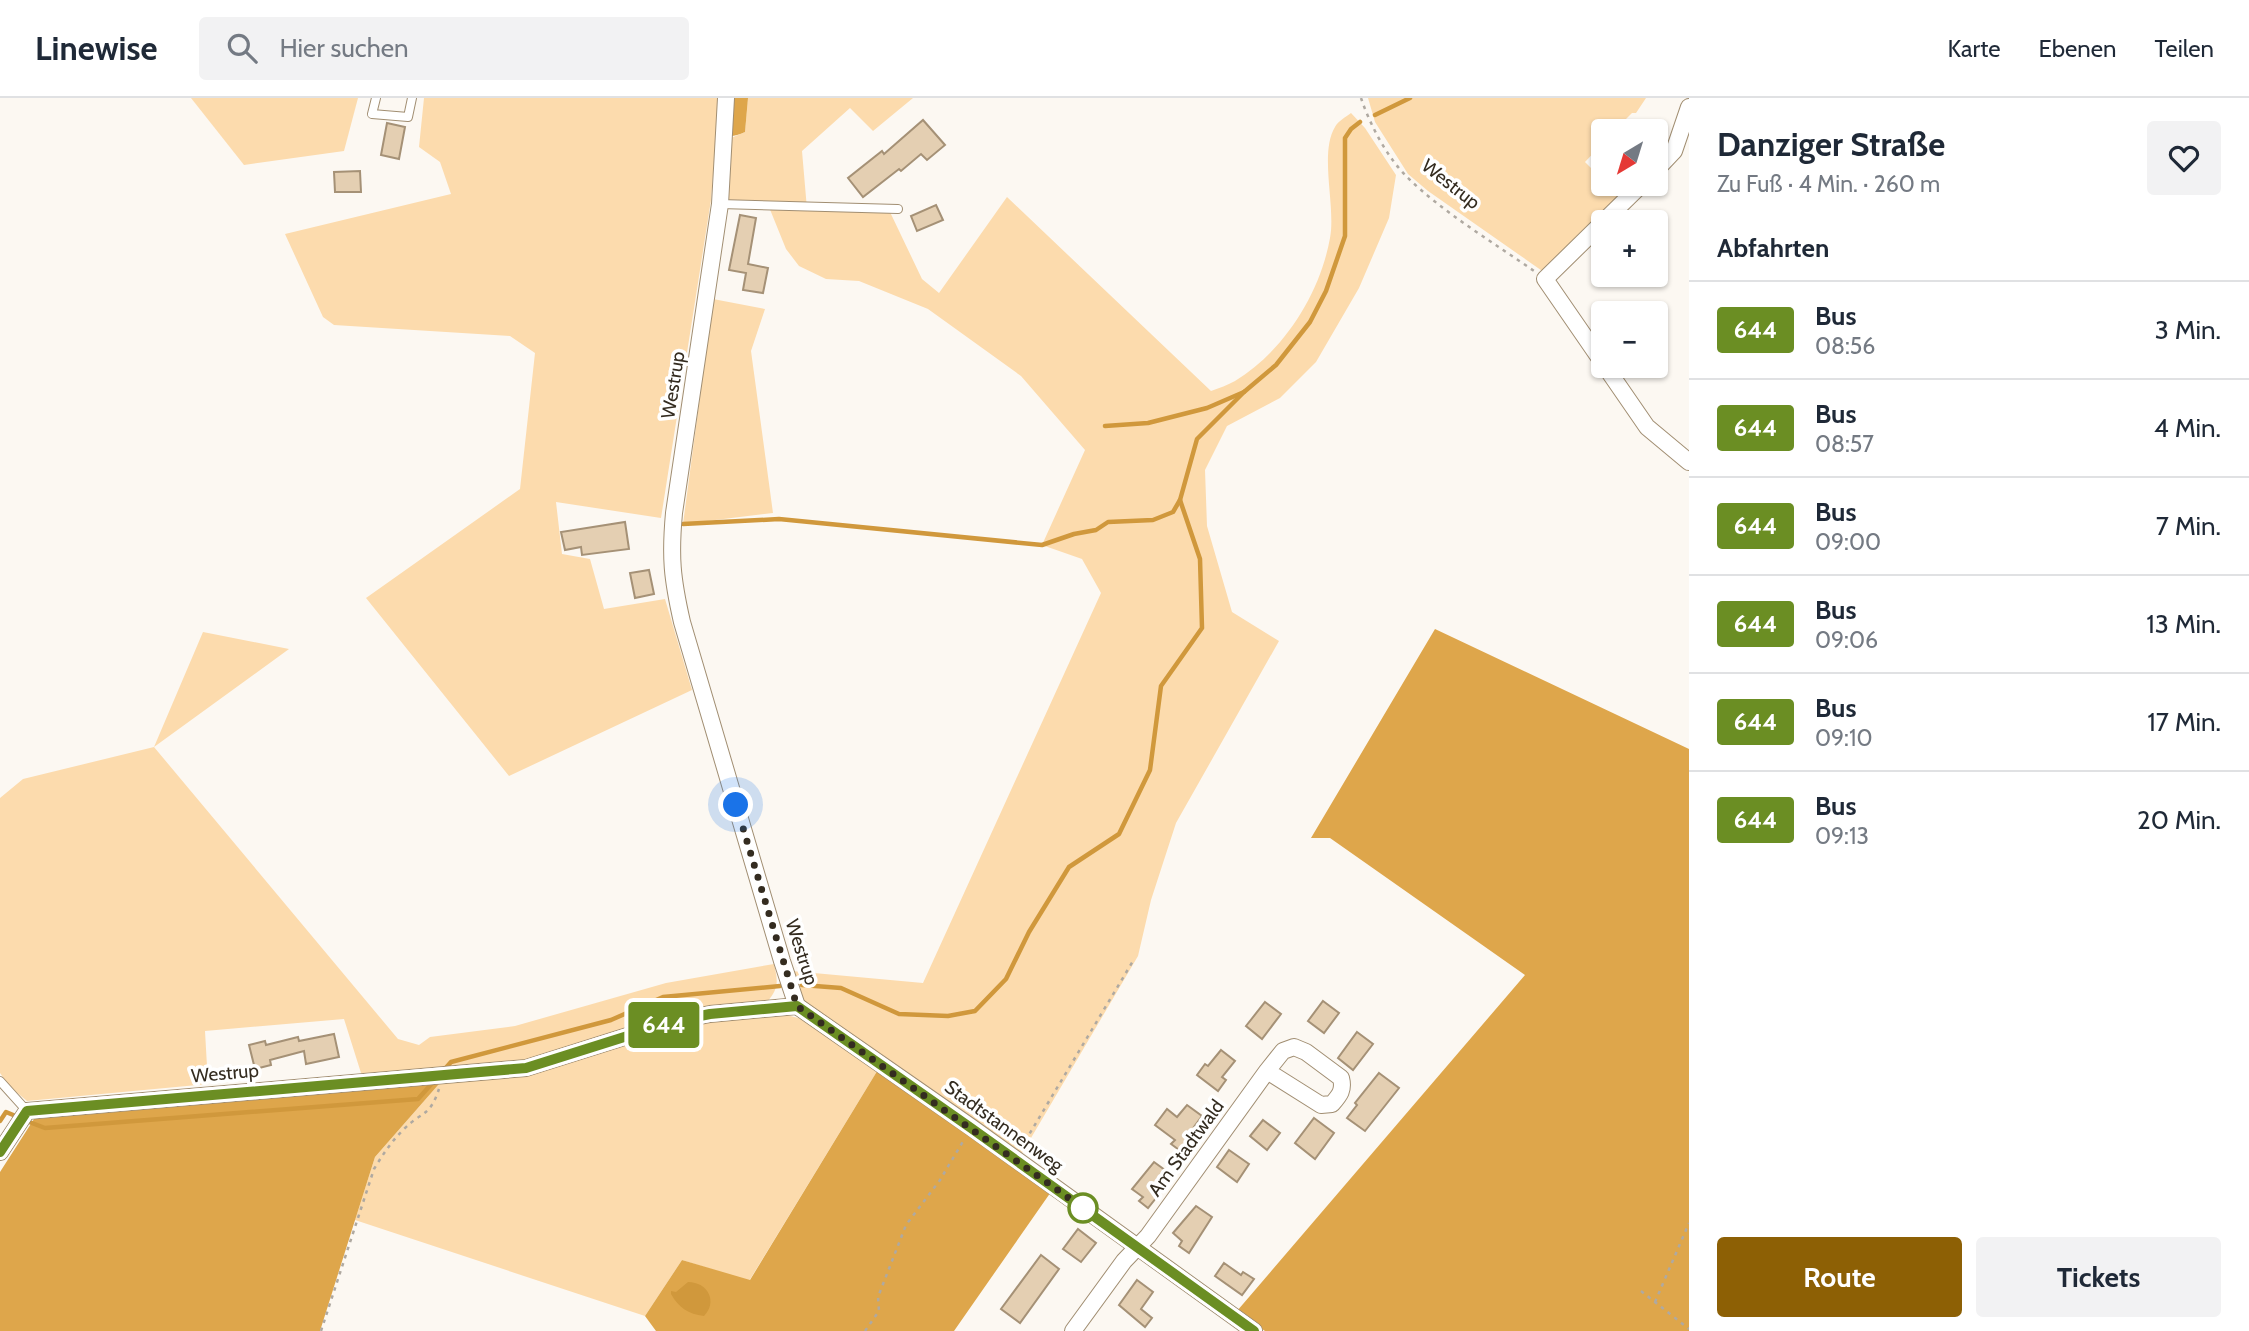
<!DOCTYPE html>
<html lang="de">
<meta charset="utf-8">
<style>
:root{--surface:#fff;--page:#f2f2f3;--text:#1f2937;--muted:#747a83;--line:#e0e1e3;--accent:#8d6005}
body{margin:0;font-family:Cabin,sans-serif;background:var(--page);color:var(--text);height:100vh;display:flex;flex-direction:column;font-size:26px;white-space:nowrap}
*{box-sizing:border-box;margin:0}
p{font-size:23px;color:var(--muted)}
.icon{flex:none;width:38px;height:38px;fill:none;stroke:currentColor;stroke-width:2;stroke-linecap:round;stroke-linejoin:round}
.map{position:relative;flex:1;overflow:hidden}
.sheet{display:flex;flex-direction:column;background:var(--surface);width:560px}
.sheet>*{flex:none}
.badge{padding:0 14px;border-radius:5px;font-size:24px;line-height:46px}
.needle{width:46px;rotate:218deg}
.buttons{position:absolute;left:1591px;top:21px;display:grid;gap:14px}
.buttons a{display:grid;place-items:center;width:77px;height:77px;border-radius:7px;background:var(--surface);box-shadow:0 2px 5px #0004;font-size:35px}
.you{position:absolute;width:35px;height:35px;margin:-18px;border:5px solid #fff;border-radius:50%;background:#1a73e8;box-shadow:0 0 0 10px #1a73e833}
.map>.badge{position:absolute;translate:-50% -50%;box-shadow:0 0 0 4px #fff}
h2{padding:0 28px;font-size:26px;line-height:63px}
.round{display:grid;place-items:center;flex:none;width:74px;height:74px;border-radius:7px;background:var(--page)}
.headline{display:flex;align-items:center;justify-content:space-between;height:119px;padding:0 28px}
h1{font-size:33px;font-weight:800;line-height:52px}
.button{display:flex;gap:14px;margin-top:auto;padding:14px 28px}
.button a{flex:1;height:80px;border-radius:7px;background:var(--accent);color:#fff;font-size:28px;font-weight:800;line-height:80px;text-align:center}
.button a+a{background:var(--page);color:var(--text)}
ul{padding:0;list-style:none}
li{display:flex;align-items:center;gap:21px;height:98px;padding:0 28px;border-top:2px solid var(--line)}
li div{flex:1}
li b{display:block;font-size:26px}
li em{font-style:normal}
li .badge{min-width:77px;font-weight:700;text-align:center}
header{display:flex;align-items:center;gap:42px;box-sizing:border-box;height:98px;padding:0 35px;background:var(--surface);border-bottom:2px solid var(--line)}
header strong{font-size:33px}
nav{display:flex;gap:38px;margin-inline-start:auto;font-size:24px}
.search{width:490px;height:63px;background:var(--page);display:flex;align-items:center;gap:18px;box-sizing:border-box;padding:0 24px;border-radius:7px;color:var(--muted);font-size:26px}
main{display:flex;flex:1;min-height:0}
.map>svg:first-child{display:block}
</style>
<header>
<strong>Linewise</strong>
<div class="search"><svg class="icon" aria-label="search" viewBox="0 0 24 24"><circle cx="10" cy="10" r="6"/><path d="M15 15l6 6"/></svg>Hier suchen</div>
<nav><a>Karte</a><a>Ebenen</a><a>Teilen</a></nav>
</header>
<main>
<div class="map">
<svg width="1689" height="1233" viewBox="0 0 1689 1233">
<rect width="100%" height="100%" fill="#fcf8f2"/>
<g fill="#fcdbad">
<path d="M191,0H358L344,53L244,67Z"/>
<path d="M424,0H719L711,102L661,420L556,404L562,456L590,461L604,511L665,501L692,592L509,678L366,500L520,391L535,255L510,238L334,227L323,219L285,136L451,96L440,64L419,49Z"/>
<path d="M748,0H913L873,33L850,10L802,53L807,111L890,114L922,181L939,195L1007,99L1211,293C1219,290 1228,287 1235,283C1284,253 1320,196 1330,140C1336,109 1319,55 1335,29C1338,23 1346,19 1351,15L1365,30L1396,77L1389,120L1359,190L1316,264L1280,300L1227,328L1205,372L1207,428L1232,514L1279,543L1176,725L1151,802L1138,858L1021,1057L805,905L792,873L923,885L1101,495L1082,461L1042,447L1085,352L1021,278L928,211L859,183L826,181L799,168L786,151L769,109L725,107L731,40L745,34Z"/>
<path d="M1368,0H1646L1636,15H1632L1614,33H1603V45L1585,64L1603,82V86H1607L1625,104L1548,177L1428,93L1408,76L1375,24Z"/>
<path d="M713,201L765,211L751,253L773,415L683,426Z"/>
<path d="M203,534L289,551L154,649L398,941L419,947L430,939L515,928L666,885L774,866C778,883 779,890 767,904L713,907L521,964L436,974L361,975L344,921L205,933L208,986L27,1003L9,988L0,975V700L23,681L154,649Z"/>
<path d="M783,916L802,921L879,970L749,1183L682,1162L645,1218L355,1122L375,1059L439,986L525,975L710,922Z"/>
</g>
<g fill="#dea64b">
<path d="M719,0H748L745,34C733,39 726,41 716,31Z"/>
<path d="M1435,531L1689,651V1233H1265L1237,1213L1525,877L1330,740H1311Z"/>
<path d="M879,970L1053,1091L954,1233H656L645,1218L682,1162L750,1182Z"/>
<path d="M439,986L375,1059L320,1233H0V1074L34,1021Z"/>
</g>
<path fill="#d0983c" d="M688,1184C708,1184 718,1204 704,1218C688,1216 679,1210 671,1196V1193L676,1194Z"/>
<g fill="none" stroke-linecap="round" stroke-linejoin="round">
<g stroke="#d0983c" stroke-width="4.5">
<path d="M1375,17L1410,0"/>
<path d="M1105,328L1148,325L1207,310L1244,294L1276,267L1310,224L1326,193L1345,138V40L1351,31L1360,24"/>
<path d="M683,426L779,421L1042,447L1074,436L1096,432L1108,424L1153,422L1173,414L1180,402"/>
<path d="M802,887L841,890L899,916L948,918L975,913L1006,881L1029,834L1069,769L1119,736L1150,672L1161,588L1202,530L1200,461L1180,402L1197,341L1244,294"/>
<path d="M444,972L451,964L611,922L663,899L780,888"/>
<path d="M24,1022L45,1030L418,1001L435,982"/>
<path d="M0,1023L6,1014L18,1019"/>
</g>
</g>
<g fill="#e4cfb2" stroke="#a59176" stroke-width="2">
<path d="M923,22L945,47L927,62L921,56L901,73L899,71L863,99L848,80L882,53L884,56Z"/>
<path d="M387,25L405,29L399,61L381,57Z"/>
<path d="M360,73L361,94H335L334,74Z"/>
<path d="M936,107L943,122L917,133L911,118Z"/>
<path d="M740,117L756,120L748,166L768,170L763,195L743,192L746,175L729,172Z"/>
<path d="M625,424L629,451L582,457L581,449L565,452L561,434Z"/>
<path d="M649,472L654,496L635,500L630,475Z"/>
<path d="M1323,903L1339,915L1324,935L1308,923Z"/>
<path d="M1265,904L1281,916L1262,941L1246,928Z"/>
<path d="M1357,934L1373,946L1353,972L1338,960Z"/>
<path d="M334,936L339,959L306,966L304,953L270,962L271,967L255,971L249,947L265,943L266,947L298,939L299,943Z"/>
<path d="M1221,952L1235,963L1222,979L1226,982L1218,993L1197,977L1205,966L1208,968Z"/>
<path d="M1379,975L1399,990L1365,1033L1347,1020L1357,1007L1355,1005Z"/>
<path d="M1187,1007L1202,1018L1194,1029L1198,1033L1182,1054L1171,1046L1175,1042L1155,1027L1167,1011L1177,1019Z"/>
<path d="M1314,1020L1334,1035L1315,1061L1295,1045Z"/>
<path d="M1263,1022L1280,1035L1267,1052L1250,1038Z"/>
<path d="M1229,1052L1249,1066L1237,1084L1217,1069Z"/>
<path d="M1154,1064L1169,1075L1156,1092L1160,1095L1148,1110L1139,1103L1143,1099L1132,1091Z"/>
<path d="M1196,1108L1212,1119L1189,1155L1179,1148L1182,1143L1173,1135Z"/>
<path d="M1078,1131L1096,1145L1081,1164L1063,1151Z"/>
<path d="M1041,1157L1059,1171L1020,1225L1001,1211Z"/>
<path d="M1224,1165L1241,1177L1243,1174L1254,1181L1242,1197L1215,1178Z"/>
<path d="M1137,1182L1153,1194L1141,1211L1152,1220L1145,1229L1119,1207Z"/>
</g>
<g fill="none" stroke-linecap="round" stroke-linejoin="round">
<defs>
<g id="service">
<path d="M376,0L372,16L408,19L412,0"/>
<path d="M720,106L898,111"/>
<path d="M0,983L27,1013"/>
</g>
<g id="minor">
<path d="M726,0L720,106L674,415C670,459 672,480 682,524L782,863L797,908"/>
<path d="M1656,72L1674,53L1689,9"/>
<path d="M1642,86L1545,181L1647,329L1689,364"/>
<path d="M797,908L971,1029L1254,1233"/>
<path d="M0,1054L27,1013L526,970L675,923L710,916L797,908"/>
<path d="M1073,1233L1124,1163L1148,1138L1267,973L1283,953L1294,949L1306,954L1341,980C1344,992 1340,997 1332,1006L1321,1007L1267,973"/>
</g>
</defs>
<use href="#service" stroke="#a18e72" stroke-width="10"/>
<use href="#minor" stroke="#a18e72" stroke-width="18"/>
<g stroke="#afa9a1" stroke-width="2.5" stroke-dasharray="3.5 5" stroke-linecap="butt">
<path d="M1361,0C1370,27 1387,59 1407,79C1441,113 1494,145 1534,173"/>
<path d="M1021,1050L1133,863"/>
<path d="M1641,1193L1689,1231"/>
<path d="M1655,1204L1689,1125"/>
<path d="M321,1233L374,1071C383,1056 392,1043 404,1031C423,1012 429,1020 439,991"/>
<path d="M865,1233L879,1213L878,1199L906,1127L940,1082L965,1040"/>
</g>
<use href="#service" stroke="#fff" stroke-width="8"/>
<use href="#minor" stroke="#fff" stroke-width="16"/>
</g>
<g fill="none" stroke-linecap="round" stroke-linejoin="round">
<defs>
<path id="line" d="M0,1054L27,1013L526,970L675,923L710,916L797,908L971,1030L1254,1233"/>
</defs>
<use href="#line" stroke="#fff" stroke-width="16"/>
<use href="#line" stroke="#6b8e23" stroke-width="10"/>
<path stroke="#342c20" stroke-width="7" stroke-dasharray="0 12.6" d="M736,707L797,908L1083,1110"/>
</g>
<circle fill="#fff" stroke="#6b8e23" stroke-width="3.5" cx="1083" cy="1110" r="14"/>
<g text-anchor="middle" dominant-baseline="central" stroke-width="7" stroke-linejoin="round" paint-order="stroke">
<g font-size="19" fill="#342c20" stroke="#fff">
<text transform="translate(1451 86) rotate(38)">Westrup</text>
<text transform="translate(673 287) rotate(-81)">Westrup</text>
<text transform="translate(802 854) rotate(72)">Westrup</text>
<text transform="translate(225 975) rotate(-5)">Westrup</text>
<text transform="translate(1004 1028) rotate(36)">Stadtstannenweg</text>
<text transform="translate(1186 1050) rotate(-54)">Am Stadtwald</text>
</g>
</g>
</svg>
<div class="buttons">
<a><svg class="needle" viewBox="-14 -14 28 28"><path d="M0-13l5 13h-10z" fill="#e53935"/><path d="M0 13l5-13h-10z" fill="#747a83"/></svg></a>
<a>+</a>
<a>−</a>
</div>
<div class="you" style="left:736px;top:707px"></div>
<b class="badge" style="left:664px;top:927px;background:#6b8e23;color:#fff">644</b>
</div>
<section class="sheet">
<div class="headline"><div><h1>Danziger Straße</h1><p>Zu Fuß · 4 Min. · 260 m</p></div><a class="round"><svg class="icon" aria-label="heart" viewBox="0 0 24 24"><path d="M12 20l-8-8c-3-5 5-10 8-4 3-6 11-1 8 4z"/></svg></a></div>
<h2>Abfahrten</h2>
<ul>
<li><span class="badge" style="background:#6b8e23;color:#fff">644</span><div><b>Bus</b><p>08:56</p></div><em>3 Min.</em></li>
<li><span class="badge" style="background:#6b8e23;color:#fff">644</span><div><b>Bus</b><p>08:57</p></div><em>4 Min.</em></li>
<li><span class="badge" style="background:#6b8e23;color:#fff">644</span><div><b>Bus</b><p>09:00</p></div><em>7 Min.</em></li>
<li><span class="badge" style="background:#6b8e23;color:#fff">644</span><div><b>Bus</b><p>09:06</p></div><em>13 Min.</em></li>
<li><span class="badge" style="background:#6b8e23;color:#fff">644</span><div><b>Bus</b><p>09:10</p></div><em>17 Min.</em></li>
<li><span class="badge" style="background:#6b8e23;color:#fff">644</span><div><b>Bus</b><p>09:13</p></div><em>20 Min.</em></li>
</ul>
<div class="button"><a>Route</a><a>Tickets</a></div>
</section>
</main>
